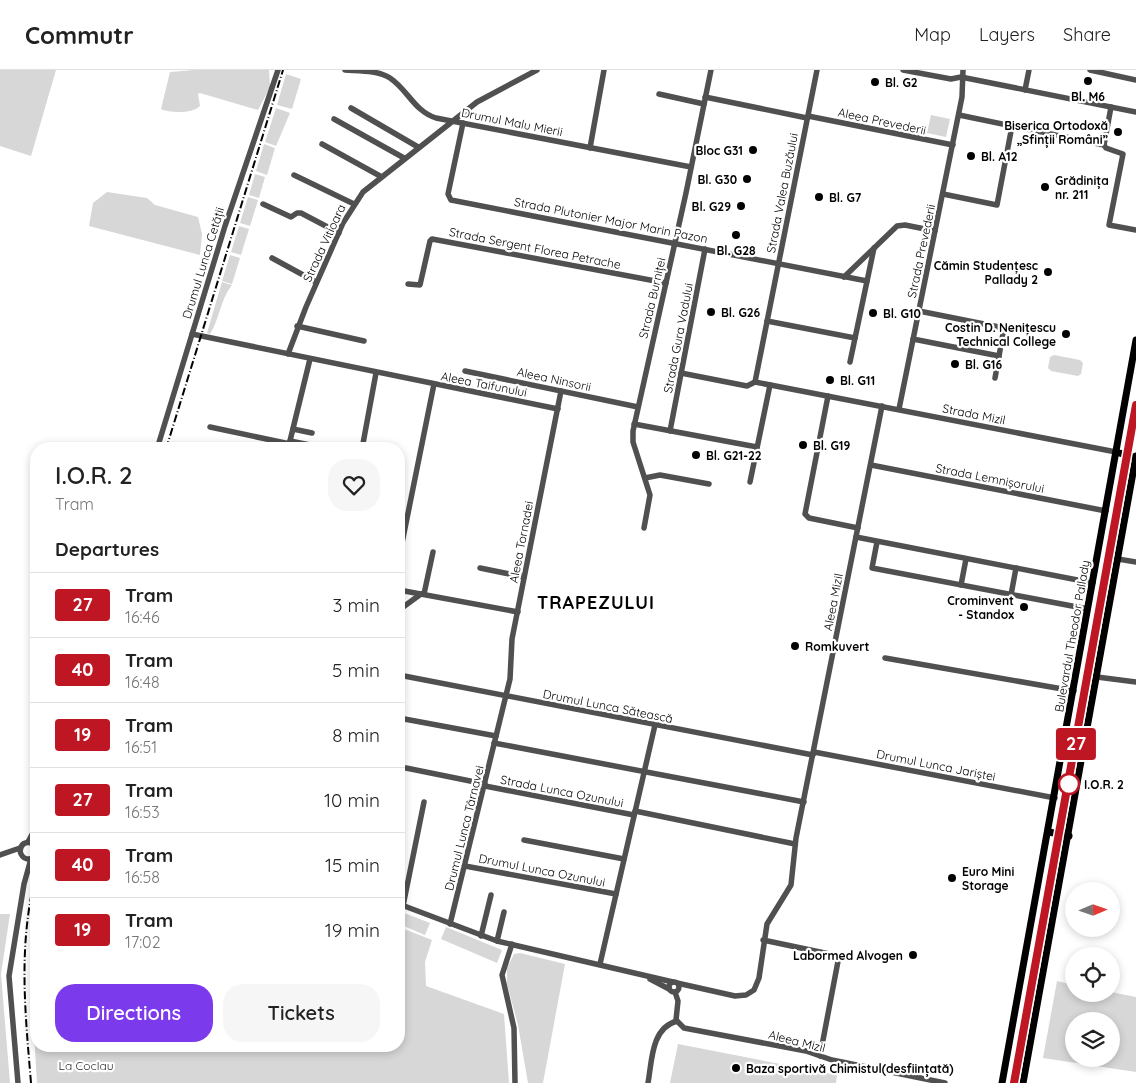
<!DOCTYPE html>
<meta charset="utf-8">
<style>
:root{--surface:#fff;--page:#f6f6f6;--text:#222;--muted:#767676;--line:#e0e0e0;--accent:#7c3aed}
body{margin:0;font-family:Quicksand,sans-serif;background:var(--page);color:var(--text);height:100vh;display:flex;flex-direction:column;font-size:19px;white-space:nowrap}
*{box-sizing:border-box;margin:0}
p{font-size:16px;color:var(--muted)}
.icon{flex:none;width:28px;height:28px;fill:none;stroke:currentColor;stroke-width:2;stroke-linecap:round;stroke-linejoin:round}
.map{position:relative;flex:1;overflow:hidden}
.panel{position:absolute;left:30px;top:372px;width:375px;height:610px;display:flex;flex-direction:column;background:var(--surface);border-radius:20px;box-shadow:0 2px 8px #0003}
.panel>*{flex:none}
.badge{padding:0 10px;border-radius:4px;font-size:18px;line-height:32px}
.needle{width:32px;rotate:88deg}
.fabs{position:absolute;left:1065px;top:812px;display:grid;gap:10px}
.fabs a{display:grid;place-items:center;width:55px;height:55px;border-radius:50%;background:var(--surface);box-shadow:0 2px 8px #0003;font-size:25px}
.map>.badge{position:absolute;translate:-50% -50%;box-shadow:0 0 0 2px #fff}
h2{padding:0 25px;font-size:19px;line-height:45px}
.round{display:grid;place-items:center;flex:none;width:52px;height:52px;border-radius:20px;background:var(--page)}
.headline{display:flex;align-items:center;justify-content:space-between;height:85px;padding:0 25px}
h1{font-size:24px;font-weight:600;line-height:38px}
.action{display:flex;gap:10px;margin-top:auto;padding:10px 25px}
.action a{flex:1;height:58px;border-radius:20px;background:var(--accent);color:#fff;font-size:20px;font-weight:600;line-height:58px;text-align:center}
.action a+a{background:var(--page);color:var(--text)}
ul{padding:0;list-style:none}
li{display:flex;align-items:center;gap:15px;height:65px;padding:0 25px;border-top:1px solid var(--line)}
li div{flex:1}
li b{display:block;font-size:19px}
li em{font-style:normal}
li .badge{min-width:55px;font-weight:700;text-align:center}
header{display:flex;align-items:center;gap:30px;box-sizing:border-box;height:70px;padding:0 25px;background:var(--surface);border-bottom:1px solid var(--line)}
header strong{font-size:24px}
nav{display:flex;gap:28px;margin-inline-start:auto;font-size:18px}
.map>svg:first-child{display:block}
</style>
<header>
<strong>Commutr</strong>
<nav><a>Map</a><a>Layers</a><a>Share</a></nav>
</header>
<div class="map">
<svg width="1136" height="1013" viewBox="0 0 1136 1013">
<rect width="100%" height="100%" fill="#fff"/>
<g fill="#d7d7d7" fill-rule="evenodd">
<path d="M0,0H56L31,86L0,76Z"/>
<path d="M194,0H269L270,17L258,40L200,23L198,24L200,36C192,44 170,43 161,39L170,2Z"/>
<path d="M286,4L301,9L292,39L277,35Z"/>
<path d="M276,38L290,43L276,76L265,72Z"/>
<path d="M931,45L950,49L946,67L927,63Z"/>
<path d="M264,74L275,78L267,105L256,101Z"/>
<path d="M255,104L265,107L259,128L249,125Z"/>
<path d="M107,122L147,128L155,135L198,147L202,164L200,185L89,156L93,133Z"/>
<path d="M248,127L258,130L250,156L240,153Z"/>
<path d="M239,156L249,159L241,185L231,182Z"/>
<path d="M230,185L240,188L232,214L222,211Z"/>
<path d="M222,212L232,215C220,230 220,248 210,264L207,263Z"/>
<path d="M1054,285L1080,290L1083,293L1081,304L1078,306L1051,301L1048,298L1050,287Z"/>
<path d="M399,841L430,853L425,865L399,854Z"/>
<path d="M0,844H10L1,904L10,1013H0Z"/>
<path d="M36,844V976H399V857L432,870L425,892L426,916L504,944L509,1013H37L31,914Z"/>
<path d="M446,857L502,880L497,893L441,869Z"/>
<path d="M520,883L565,894L543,1013H528L518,955L507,914V898L514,884Z"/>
<path d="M1057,911L1074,915V924H1111V922L1136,927V1002L1043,988ZM1074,951H1111V989H1074Z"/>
<path d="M678,974L837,1005L836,1013H670Z"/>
</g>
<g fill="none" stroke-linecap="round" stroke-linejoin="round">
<g stroke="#505050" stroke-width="5.5">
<path d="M345,0C358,1 378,0 390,8C408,20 414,41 436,48L691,97"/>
<path d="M903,0L951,9L961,7L1136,42"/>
<path d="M1090,0L1136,10"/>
<path d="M1025,20L1029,0"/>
<path d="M659,24L704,34"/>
<path d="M705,27L807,48"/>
<path d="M1111,37L1104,75L1106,78L1123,84L1109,155L1136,160"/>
<path d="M351,38L418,77"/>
<path d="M959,45L1104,75"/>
<path d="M808,46L953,75"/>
<path d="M334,49L404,88"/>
<path d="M463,53L448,124L451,130L867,211"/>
<path d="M322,74L380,106"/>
<path d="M590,78L604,0"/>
<path d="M294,105L354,134"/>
<path d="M943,124L997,135L1012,56"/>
<path d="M263,134L291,147L297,143H301L339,163"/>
<path d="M272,188L316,212"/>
<path d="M844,207L897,156L905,155L935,161"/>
<path d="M408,214L420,215L430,171L432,169L666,213"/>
<path d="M767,251L855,268"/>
<path d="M297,256L364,271"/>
<path d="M192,264L558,339"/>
<path d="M913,269L999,286L1004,258L919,241"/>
<path d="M288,284L306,237L343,153L363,122L477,32L537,0"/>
<path d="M850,292L874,178"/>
<path d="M465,301L638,337"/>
<path d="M681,303L747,316L755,312L1116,382"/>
<path d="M995,308L999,286"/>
<path d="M755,312L817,0"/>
<path d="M828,326L805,444L809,448L858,458"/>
<path d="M899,339L962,27L963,0"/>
<path d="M634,354L757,377"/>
<path d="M210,357L290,374"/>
<path d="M293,359L312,363"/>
<path d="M670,361L705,179"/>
<path d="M290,371L310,375"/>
<path d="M157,379L225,156L278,0"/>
<path d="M288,379L310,289"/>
<path d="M362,379L376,303"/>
<path d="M871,395L1106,441"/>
<path d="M645,408L660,405L709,414"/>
<path d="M750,412L770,315"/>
<path d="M644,458L650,425L633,372V361L686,123L711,0"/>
<path d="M856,467L1093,513"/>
<path d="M877,472L872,498L1088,539"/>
<path d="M399,488L434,314"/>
<path d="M1118,489L1136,492"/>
<path d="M480,498L524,507"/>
<path d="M961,515L966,489"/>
<path d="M399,520L518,542"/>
<path d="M424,524L433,482"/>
<path d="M1011,525L1016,498"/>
<path d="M399,533L401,520"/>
<path d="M399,540L421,524"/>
<path d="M885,588L1074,621"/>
<path d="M399,605L813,685"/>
<path d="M1097,607L1136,612"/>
<path d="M399,648L496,666"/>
<path d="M494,673L804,732"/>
<path d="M814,682L1055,728"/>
<path d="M406,698L485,714"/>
<path d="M485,716L634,745"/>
<path d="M635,741L795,774"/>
<path d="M524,770L624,789"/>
<path d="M28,772L36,757"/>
<path d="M36,777L32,773C25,771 21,774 20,781C22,790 31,792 36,784"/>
<path d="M0,785L20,778"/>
<path d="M465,796L616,824"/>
<path d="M399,834L497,871L673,912"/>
<path d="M403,836L424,732"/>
<path d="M450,854L510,609L512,569L561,321"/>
<path d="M481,866L491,825"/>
<path d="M763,870L839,886L820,986"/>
<path d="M497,871L504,842"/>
<path d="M512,874L502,905L514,958L515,1013"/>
<path d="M600,894L655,655"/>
<path d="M650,909L669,919"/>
<circle cx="674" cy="917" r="5"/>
<path d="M677,913L735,926L746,925L754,920L759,908L767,854L791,815L796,768L882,336"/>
<path d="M675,922L678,931L676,950L684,958L806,981L832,990L945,1013"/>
<path d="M18,1013L9,906L24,814L31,789"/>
<path d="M648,1013C652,991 651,958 677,951"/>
</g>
<g stroke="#000" stroke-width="7">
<path d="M1116,382L1136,388"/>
<path d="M1049,762L1069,766"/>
<path d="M1002,1013L1136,270"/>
<path d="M1023,1013L1136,386"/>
</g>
<g stroke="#000" stroke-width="2" stroke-dasharray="8 2.5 1 2.5" stroke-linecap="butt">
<path d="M166,379L283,0"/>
<path d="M31,1013C25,940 18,876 36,804"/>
</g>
</g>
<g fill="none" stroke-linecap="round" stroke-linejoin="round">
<defs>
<path id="line" d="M1014,1013L1136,335"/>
</defs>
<use href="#line" stroke="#fff" stroke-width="11"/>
<use href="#line" stroke="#be1622" stroke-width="8"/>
</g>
<g fill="#000" stroke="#fff" stroke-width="2">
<circle cx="1088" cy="11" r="5"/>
<circle cx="875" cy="12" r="5"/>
<circle cx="1118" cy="62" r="5"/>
<circle cx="753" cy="80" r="5"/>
<circle cx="971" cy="86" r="5"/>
<circle cx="747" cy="109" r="5"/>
<circle cx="1045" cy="117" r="5"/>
<circle cx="819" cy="127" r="5"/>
<circle cx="741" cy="136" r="5"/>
<circle cx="736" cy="165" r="5"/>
<circle cx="1048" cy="202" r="5"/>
<circle cx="711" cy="242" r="5"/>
<circle cx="873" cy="243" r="5"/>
<circle cx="1066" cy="264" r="5"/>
<circle cx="955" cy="294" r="5"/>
<circle cx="830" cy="310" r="5"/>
<circle cx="803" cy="375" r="5"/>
<circle cx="696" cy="385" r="5"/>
<circle cx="1024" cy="537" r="5"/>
<circle cx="795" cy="576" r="5"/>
<circle cx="952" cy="808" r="5"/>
<circle cx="913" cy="885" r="5"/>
<circle cx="736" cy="998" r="5"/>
</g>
<circle fill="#fff" stroke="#be1622" stroke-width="2.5" cx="1069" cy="714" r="10"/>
<g text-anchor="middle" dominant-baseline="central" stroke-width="4.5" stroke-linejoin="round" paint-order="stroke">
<g font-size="12" font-weight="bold" fill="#000" stroke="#fff" text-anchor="start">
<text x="885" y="12">Bl. G2</text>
<text x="1088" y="26" text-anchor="middle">Bl. M6</text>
<text x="1108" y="55" text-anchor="end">Biserica Ortodoxă<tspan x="1108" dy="14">„Sfinții Români”</tspan></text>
<text x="743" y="80" text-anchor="end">Bloc G31</text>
<text x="981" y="86">Bl. A12</text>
<text x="737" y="109" text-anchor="end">Bl. G30</text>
<text x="1055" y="110">Grădinița<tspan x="1055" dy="14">nr. 211</tspan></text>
<text x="829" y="127">Bl. G7</text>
<text x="731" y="136" text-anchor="end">Bl. G29</text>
<text x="736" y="180" text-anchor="middle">Bl. G28</text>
<text x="1038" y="195" text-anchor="end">Cămin Studențesc<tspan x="1038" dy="14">Pallady 2</tspan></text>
<text x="721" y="242">Bl. G26</text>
<text x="883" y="243">Bl. G10</text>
<text x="1056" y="257" text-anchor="end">Costin D. Nenițescu<tspan x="1056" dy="14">Technical College</tspan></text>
<text x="965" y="294">Bl. G16</text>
<text x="840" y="310">Bl. G11</text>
<text x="813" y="375">Bl. G19</text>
<text x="706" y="385">Bl. G21-22</text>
<text x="1014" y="530" text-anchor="end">Crominvent<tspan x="1014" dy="14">- Standox</tspan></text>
<text x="805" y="576">Romkuvert</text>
<text x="962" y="801">Euro Mini<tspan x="962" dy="14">Storage</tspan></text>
<text x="903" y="885" text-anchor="end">Labormed Alvogen</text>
<text x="746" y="998">Baza sportivă Chimistul(desființată)</text>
</g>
<g font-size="12" fill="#000" stroke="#fff">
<text transform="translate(882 51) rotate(12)">Aleea Prevederii</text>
<text transform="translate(512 52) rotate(11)">Drumul Malu Mierii</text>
<text transform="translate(782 123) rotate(-79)">Strada Valea Buzăului</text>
<text transform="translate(611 150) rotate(11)">Strada Plutonier Major Marin Pazon</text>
<text transform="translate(324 173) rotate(-65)">Strada Vitioara</text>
<text transform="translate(535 178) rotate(11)">Strada Sergent Florea Petrache</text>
<text transform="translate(921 181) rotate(-78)">Strada Prevederii</text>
<text transform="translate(203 193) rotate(-73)">Drumul Lunca Cetății</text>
<text transform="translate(652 228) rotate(-77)">Strada Burniței</text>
<text transform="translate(678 268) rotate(-79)">Strada Gura Vadului</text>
<text transform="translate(554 309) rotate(12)">Aleea Ninsorii</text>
<text transform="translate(484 314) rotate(11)">Aleea Taifunului</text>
<text transform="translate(974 344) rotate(11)">Strada Mizil</text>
<text transform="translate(990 408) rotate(11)">Strada Lemnișorului</text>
<text transform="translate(521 472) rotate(-79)">Aleea Tornadei</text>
<text transform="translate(833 532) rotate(-79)">Aleea Mizil</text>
<text transform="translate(1072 566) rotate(-80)">Bulevardul Theodor Pallady</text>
<text transform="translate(608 636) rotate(11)">Drumul Lunca Sătească</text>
<text transform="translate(936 695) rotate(11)">Drumul Lunca Jariștei</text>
<text transform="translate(562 721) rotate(11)">Strada Lunca Ozunului</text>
<text transform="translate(464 758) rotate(-76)">Drumul Lunca Târnavei</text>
<text transform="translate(542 800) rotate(11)">Drumul Lunca Ozunului</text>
<text transform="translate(797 971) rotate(14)">Aleea Mizil</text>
</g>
<g font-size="12" font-weight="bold" fill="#000" stroke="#fff" text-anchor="start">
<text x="1084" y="714">I.O.R. 2</text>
</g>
<g font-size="12" fill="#2e2e2e" stroke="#fff">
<text x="86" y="995">La Coclau</text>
</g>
<g font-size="18" font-weight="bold" letter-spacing="1" fill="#000" stroke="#fff">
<text x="596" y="532">TRAPEZULUI</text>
</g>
</g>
</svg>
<div class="fabs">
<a><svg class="needle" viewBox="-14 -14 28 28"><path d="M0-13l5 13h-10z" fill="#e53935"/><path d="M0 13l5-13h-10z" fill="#767676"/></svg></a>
<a><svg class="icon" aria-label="locate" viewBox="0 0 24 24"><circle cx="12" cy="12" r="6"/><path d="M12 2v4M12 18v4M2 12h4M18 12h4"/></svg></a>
<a><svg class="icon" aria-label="layers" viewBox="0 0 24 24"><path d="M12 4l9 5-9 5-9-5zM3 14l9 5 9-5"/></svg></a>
</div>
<b class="badge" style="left:1076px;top:674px;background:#be1622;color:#fff">27</b>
<section class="panel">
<div class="headline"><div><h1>I.O.R. 2</h1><p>Tram</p></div><a class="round"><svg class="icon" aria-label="heart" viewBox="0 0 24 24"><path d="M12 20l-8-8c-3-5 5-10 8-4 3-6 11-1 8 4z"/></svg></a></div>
<h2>Departures</h2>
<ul>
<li><span class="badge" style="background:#be1622;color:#fff">27</span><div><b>Tram</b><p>16:46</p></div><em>3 min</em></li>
<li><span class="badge" style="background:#be1622;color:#fff">40</span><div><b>Tram</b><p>16:48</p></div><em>5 min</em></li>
<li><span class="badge" style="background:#be1622;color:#fff">19</span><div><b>Tram</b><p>16:51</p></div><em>8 min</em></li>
<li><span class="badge" style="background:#be1622;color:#fff">27</span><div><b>Tram</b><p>16:53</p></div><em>10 min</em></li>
<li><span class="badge" style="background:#be1622;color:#fff">40</span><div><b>Tram</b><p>16:58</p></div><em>15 min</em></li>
<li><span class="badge" style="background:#be1622;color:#fff">19</span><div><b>Tram</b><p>17:02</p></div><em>19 min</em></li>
</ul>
<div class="action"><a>Directions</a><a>Tickets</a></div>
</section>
</div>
